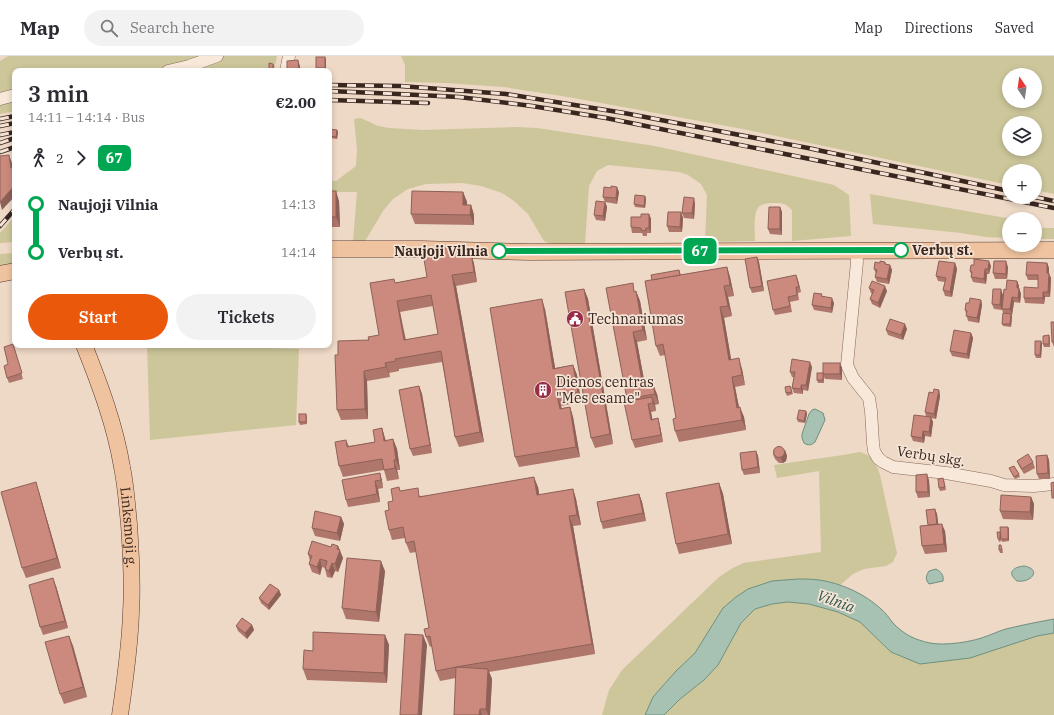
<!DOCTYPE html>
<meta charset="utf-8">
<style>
:root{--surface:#fff;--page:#f2f2f3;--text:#2b2b33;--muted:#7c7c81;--line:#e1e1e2;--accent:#ea580c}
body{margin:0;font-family:"IBM Plex Serif",serif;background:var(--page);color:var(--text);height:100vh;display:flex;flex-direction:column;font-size:15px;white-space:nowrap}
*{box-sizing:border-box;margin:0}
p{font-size:13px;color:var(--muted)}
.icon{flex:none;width:22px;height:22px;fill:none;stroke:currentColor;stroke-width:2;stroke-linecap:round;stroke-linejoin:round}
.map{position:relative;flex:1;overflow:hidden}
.sheet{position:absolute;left:12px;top:12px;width:320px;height:280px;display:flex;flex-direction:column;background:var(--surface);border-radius:8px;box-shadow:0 2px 6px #0003}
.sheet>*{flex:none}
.badge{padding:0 8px;border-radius:6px;font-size:14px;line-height:26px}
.needle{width:26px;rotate:347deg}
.fabs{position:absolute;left:1002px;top:12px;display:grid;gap:8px}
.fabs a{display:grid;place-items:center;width:40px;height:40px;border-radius:50%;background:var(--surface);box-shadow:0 2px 6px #0003;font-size:20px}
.map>.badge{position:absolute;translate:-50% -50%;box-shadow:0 0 0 2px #fff}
.legs{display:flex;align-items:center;gap:6px;height:44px;padding:0 16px;font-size:13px}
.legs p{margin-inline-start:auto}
.overview{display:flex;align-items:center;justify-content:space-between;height:68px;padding:0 16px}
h1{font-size:22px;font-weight:600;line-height:30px}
.button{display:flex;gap:8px;margin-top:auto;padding:8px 16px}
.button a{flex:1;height:46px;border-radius:24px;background:var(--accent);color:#fff;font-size:16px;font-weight:600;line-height:46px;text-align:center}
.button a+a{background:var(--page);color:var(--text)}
ul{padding:0 16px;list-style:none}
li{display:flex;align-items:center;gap:14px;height:48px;font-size:15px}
li i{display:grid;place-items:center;width:6px;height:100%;margin:0 5px;background:currentColor}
li i::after{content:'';width:10px;height:10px;margin:-5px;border:3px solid;border-radius:50%;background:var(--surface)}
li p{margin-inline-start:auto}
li:first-child i{background:linear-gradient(#0000 50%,currentColor 0)}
li:last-child i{background:linear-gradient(currentColor 50%,#0000 0)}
header{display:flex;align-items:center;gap:24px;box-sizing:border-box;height:56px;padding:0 20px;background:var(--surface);border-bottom:1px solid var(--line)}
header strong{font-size:19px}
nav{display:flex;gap:22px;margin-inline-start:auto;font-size:14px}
.search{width:280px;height:36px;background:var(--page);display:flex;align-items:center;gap:10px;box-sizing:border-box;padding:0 14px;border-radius:22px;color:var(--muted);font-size:15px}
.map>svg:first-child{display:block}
</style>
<header>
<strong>Map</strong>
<div class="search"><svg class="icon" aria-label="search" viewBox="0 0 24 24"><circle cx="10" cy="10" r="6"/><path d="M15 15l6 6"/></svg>Search here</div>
<nav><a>Map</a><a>Directions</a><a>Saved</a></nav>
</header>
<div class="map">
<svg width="1054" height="659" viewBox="0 0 1054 659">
<rect width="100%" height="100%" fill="#eed8c6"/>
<g fill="#ccc69a" fill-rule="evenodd">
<path d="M8,0H277L274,15H15V55L0,58V5Z"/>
<path d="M401,0H1054V138L1035,134V115H1009V129L743,73L574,42L504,31L446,27L405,26V9ZM1009,19H1035V45H1009ZM1009,67H1035V93H1009Z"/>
<path d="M360,62L365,64L378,70L389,72L423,74L516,71L537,72L655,90L834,129L849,139L851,180L792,185V154C785,147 783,147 772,147C767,147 761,148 758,152C753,158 755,177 755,185L705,186L707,139L701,128L688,119L679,116L608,109L597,115L589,130L585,188H551L544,185L528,158L514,145L502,137L481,130L462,127L426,128L408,133L393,143L383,155L364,187L353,186L357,136H329V125H336L356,110L357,93L354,63Z"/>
<path d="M870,138L1006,162L1009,164V182L986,181L961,177L873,168Z"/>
<path d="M15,160V186L0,187V177Z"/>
<rect x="1035" y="172" width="19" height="11"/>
<path d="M15,197V209L0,212V198Z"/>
<path d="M147,289H191L202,292L203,289H260L270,292L299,293L296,369L150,384Z"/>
<path d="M860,396C872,399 877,408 880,419L897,497L893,506L886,510L864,513L853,518L839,530L820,524L748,533L736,541L723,552L695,597L676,615L653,641L645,659H602L609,634L622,614L719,521L731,513L743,507L821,496L819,415L777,422L774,409L843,399Z"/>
<path d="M788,546L809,548L838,556L860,566L891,596L1037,580L1054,577V659H664L680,643L704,624L718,609L741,567L755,553L772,548Z"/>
</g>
<g fill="#a7c1b3" stroke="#6e907f">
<path d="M815,353L823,357L825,364L815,386C812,389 808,390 804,387L802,382V378L809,358L812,354Z"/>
<path d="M1024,510C1042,513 1032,527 1017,525C1006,516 1014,511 1024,510Z"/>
<path d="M936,513C941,516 944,519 943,525L929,528C925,523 926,520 929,515Z"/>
<path d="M798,523C805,523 812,523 819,524C841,527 865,538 881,553C886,557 889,562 893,567C903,578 915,584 930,587C944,590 973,586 987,580C993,578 999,575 1006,573C1022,569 1038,566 1054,563V577L1037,580L970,602L920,608L891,596L860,566L838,556L809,548L788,546L772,548L755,553L741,567L718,609L704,624L680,643L664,659H645L653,641L676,615L695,597L723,552L736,541L748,533L772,525Z"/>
</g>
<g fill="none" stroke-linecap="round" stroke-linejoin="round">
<defs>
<g id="minor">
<path d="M168,15L189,10L217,0"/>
<path d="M286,15L289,0"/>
<path d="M0,43L15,39"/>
<path d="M856,194L857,206L847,309L853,322L869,342L871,355L873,387L874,395L878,402L883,406L893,411L946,417L991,425L1004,429L1034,430L1054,428"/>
</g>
<g id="major">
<path d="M329,193H421L529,196L1054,194"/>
<path d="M0,218L15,215"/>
<path id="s1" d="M84,289C100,329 115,369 122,411C126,430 127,449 129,468C131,497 133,527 131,556C130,591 125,625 120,659"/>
</g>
</defs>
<use href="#minor" stroke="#89695c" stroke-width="13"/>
<use href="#major" stroke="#573930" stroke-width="17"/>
<use href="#minor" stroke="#f8e8d9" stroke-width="12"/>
<use href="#major" stroke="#efc39f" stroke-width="16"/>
<defs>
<g id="rail">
<path d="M329,29L400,30L506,38L624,57L808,92L1009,135"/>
<path d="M329,35L398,38L459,41L532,50L606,62L1054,152"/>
<path d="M329,44L428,47"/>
<path d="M0,63L15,60"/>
<path d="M0,70L15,67"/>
<path d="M0,79L15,76"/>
<path d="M0,87L15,82"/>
<path d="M0,96L15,91"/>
<path d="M1035,141L1054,145"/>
<path d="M0,170L15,153"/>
</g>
</defs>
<use href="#rail" stroke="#39261f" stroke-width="4.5"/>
<use href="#rail" stroke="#f5e4d6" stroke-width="3" stroke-dasharray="9" stroke-linecap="butt"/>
</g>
<g fill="#af776c" fill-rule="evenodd">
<path d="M325,1L326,4V14H317L316,12Z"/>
<path d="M329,73L337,74L338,76L337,83L329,82Z"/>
<path d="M329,135L339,145L340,171H329Z"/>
<path d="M463,136L467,146V149H471L474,159V169L415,168L411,158Z"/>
<path d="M619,136L617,148L605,146L603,141Z"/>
<path d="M645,140L646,143L645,152L635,151L634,148Z"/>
<path d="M605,146L607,151L605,165L596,164L594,159Z"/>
<path d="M695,147L694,163L684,162L682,157Z"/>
<path d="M780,151L782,156V179L770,178L768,173Z"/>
<path d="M681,156L683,162L682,176H669L667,170Z"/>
<path d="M649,158L651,163V177H647V180H643L642,177H632L631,171L641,161Z"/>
<path d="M455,192L457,197H471L474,208L477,226L456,230L484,386L459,391L455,381L442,306L399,313V315L389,317L390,321L367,325L368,363L341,364L337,354L338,299L379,279L395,227L427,221ZM433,250L438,278L406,284L400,256Z"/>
<path d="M757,201L759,206L764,235L752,237L750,232Z"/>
<path d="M885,206L886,208L890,209L892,214L889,228L877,226L875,221L876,218L874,213L880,207Z"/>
<path d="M955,207L957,213L952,241L945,240L943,234L945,226L938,225L936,220Z"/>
<path d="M1047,207L1049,212V218L1051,222L1050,241H1045L1044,248L1025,247L1024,242L1038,232V224H1028L1026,219Z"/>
<path d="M991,210L989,218H987L986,228L973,226L971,221V218L970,215Z"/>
<path d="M727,211L730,221L734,240L728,241L732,260L724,262L731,304L742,313L745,329L735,331L739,351L744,361L746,374L679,386L675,375L676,362L665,299L660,300L656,290L652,224L679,214L681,219Z"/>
<path d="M1008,211L1007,223H995L993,217Z"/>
<path d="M796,219L801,236L798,237L799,244L790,246L792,256L775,259L773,254Z"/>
<path d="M1017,225L1019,230V232L1021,238L1020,247L1014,246L1012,259L1011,258L1012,260L1011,271L1003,270L1002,268L1003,257L1002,253V254L994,253L992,248L1003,238Z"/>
<path d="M869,232L887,235L880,252L872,248L870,243L872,238L871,237Z"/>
<path d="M584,233L588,243L613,388L595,392L591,382Z"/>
<path d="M636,235L640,245L647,284L637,286L645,329L657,338L659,348L655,349L656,355L651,356L652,363L658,362L660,370L663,386L635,392L632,384L628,346L627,343Z"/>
<path d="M823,240L834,247L832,257L814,254L812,249Z"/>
<path d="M981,244L982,249L979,267L968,265L965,254L969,247Z"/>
<path d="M545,253L555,312L573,309L577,319L581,346L561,350L562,352L570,351L573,361L580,401L519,411L515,401Z"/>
<path d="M1054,266V291L1052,286Z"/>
<path d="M907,273L903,284L888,279L886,274Z"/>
<path d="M971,277L973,282L969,303L952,300L950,295Z"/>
<path d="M1049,279L1050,282V291H1044L1043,288Z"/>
<path d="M1041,285L1042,288L1041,302H1036L1035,299Z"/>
<path d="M13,288L23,323L9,327L7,322L8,308Z"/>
<path d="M840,307L842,312V324L825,323L824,321V327H818L817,324L823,317Z"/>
<path d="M812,311L808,335L803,334V338L794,337L792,332L794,321H792L790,316Z"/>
<path d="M419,330L422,338L432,397L413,400L410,393Z"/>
<path d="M791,332L793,338L787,340L786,337Z"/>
<path d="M939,334L940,340L936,363L931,362L933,366L931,381L925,380L924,387L913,385L911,380L926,360L925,356L933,337Z"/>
<path d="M806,355L807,358L805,367L798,366L797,363Z"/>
<path d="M306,358L307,360V368L300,369L299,366Z"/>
<path d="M382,372L386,385L393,383L397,393L400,414H397L399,423L387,425L384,414L343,421L339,410L346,384L349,390L375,386Z"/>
<path d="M785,394L787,400L786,405L783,407H779L775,403L773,398Z"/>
<path d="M756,395L758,400L760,417L744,419L742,414Z"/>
<path d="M1047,399L1049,404L1050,423H1039L1037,418Z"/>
<path d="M1017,405L1033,406L1035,412L1024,418L1019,410Z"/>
<path d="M1009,412L1019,418L1020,421L1015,423Z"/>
<path d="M380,417L382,425L383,432L378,433L380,446L348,451L346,444Z"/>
<path d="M929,424L930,441L918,442L916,436Z"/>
<path d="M944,424L946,434L940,435L939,432Z"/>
<path d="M719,427L723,438L732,488L679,498L676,488Z"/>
<path d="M538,431L539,439L573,433L576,443L581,469L573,470L595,598L489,616L492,623L490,659H454L456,622L440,625L436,615L432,590L430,591L426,581L429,572L416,496L410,497L406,487L405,482L392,484L389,474V454L393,445L400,435L421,440Z"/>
<path d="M39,436L61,512L26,522L22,512Z"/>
<path d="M639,438L642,446L646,465L603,473L601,466Z"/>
<path d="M1031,441L1034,448L1033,464L1003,463L1000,455Z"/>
<path d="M935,453L937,458L938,468L945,475L947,496L925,498L922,490L928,469Z"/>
<path d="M341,461L344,468L340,485L315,480L312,472Z"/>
<path d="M1009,473V485L1002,486L1001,483Z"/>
<path d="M1000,476L1001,479V485L999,486L998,483Z"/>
<path d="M338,490L343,502L338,516L335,515L332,522L327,521L325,513V512L322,511L320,519L312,516L309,508L310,505L308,498L331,491Z"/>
<path d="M1002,492L1003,497H1000L999,494Z"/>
<path d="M385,515L379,566L346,563L342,552Z"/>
<path d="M56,530L68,572L43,579L40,571Z"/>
<path d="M279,534L281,539L269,554L261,547L259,542Z"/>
<path d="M252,569L254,574L247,583L238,575L236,570Z"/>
<path d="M385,579L389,589L387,627L307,624L303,613Z"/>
<path d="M69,580L73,590L87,641L64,648L60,638Z"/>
</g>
<g fill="#8e6158">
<path d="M325,1L326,4V14L325,12Z"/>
<path d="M298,4L300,10V15H299Z"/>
<path d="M273,8L274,10V15L273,14Z"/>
<path d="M337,74L338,76L337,83L336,81Z"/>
<path d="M9,99L12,107L14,120L11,112Z"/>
<path d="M14,130L15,132V140L2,154L0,146Z"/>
<path d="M617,131L619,136L617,148L616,142Z"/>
<path d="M336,135L339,145L340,171L336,161Z"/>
<path d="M463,136L467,146V159L463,149Z"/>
<path d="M645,140L646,143L645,152L644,150Z"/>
<path d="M694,142L695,147L694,163L692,157Z"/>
<path d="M605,146L607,151L605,165L603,160Z"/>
<path d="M471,149L474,159V169L470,159Z"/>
<path d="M780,151L782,156V179L780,173Z"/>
<path d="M681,156L683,162L682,176L680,171Z"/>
<path d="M649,158L651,163V177L649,172Z"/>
<path d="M471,197L474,208L477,226L474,216Z"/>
<path d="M757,201L759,206L764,235L762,230Z"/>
<path d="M989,205L991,210L989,218L988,213Z"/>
<path d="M1006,205L1008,211L1007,223L1006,218Z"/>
<path d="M955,207L957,213L952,241L950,236Z"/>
<path d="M1047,207L1049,212V218L1051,222L1050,241L1048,236L1047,217Z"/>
<path d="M890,209L892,214L889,228L887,223Z"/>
<path d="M727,211L730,221L734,240L730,229Z"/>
<path d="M985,213L987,218L986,228L984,223Z"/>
<path d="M452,219L456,230L484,386L480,376Z"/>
<path d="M796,219L798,224L801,236L799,231Z"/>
<path d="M1017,225L1019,230V237L1017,232Z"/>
<path d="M329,227L331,232L330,246L329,242Z"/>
<path d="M724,230L728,241L732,260L728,250Z"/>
<path d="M885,230L887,235L880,252L878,247Z"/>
<path d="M1019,232L1021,238L1020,247L1018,242Z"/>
<path d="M584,233L588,243L613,388L610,378Z"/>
<path d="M1001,233L1003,239L1002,254L1000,249Z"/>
<path d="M636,235L640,245L647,284L643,274Z"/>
<path d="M1043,236L1045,241L1044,248L1043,242Z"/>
<path d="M1012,241L1014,246L1012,259L1010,253Z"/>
<path d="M832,242L834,247L832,257L831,252Z"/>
<path d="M542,243L545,253L557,323L553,313Z"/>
<path d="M981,244L982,249L979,267L977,262Z"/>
<path d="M397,245L400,256L407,294L404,284Z"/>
<path d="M720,251L724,262L733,314L729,304Z"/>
<path d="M1011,258L1012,260L1011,271L1010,268Z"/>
<path d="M905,268L907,273L903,284L901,279Z"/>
<path d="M633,276L637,286L647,340L643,330Z"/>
<path d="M971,277L973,282L969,303L967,298Z"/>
<path d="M1041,285L1042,288L1041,302L1040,299Z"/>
<path d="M739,302L742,313L745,329L742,319Z"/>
<path d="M810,306L812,311L808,335L806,329Z"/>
<path d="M385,307L389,317L390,321L386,311Z"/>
<path d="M840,307L842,312V324L840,318Z"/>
<path d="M573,309L577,319L581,346L578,336Z"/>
<path d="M364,315L367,325L368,363L365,353Z"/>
<path d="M732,321L735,331L741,362L737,352Z"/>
<path d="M653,328L657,338L659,348L655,338Z"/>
<path d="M801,329L803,334V338L801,333Z"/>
<path d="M419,330L422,338L432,397L430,389Z"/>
<path d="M939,334L940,340L936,363L934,358Z"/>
<path d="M557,339L561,350L563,363L560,353Z"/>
<path d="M652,341L655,349L656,355L653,347Z"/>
<path d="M648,348L651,356L654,371L651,364Z"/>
<path d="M570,351L573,361L580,401L576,391Z"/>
<path d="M740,351L744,361L746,374L742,364Z"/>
<path d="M806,355L807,358L805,367L804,365Z"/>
<path d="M931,361L933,366L931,381L929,376Z"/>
<path d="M658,362L660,370L663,386L661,379Z"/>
<path d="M382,372L385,383L387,395L384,385Z"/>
<path d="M923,375L925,380L924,387L922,382Z"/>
<path d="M393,383L397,393L400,414L396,404Z"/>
<path d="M785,394L787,400L786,405L783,407L781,402Z"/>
<path d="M756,395L758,400L760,417L758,411Z"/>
<path d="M1047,399L1049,404L1050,423L1048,417Z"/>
<path d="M394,404L397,414L399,423L395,412Z"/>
<path d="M380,417L382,425L383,432L381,424Z"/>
<path d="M927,418L929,424L930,441L928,436Z"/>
<path d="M534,421L538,431L541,449L537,439Z"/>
<path d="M375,425L378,433L380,446L377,438Z"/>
<path d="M36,426L39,436L61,512L57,502Z"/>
<path d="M719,427L723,438L732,488L728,478Z"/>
<path d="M573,433L576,443L581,469L577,459Z"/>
<path d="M639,438L642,446L646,465L643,457Z"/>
<path d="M1031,441L1034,448L1033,464L1030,456Z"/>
<path d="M935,453L937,458L939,473L937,468Z"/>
<path d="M569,460L573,470L595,598L592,588Z"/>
<path d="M341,461L344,468L340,485L337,477Z"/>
<path d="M942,468L945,475L947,496L944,488Z"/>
<path d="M1008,471L1009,473V485L1008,483Z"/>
<path d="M338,490L343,502L338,516L335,508L337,493Z"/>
<path d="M320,503L322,511L320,519L317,511Z"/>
<path d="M381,505L385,515L379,566L376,556Z"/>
<path d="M332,507L335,515L332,522L329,515Z"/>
<path d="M53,522L56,530L68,572L65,565Z"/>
<path d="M279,534L281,539L269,554L268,549Z"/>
<path d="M252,569L254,574L247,583L245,577Z"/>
<path d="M385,579L389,589L387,627L384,617Z"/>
<path d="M423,579L427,589L422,659H418Z"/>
<path d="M69,580L73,590L87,641L83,631Z"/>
<path d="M488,613L492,623L490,659H488L486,653Z"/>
<path d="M480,653L482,659H479Z"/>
</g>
<g fill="#cb8a7d" stroke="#8e6158" fill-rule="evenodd">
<rect x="316" y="1" width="9" height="11"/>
<path d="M298,4L299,15H287V5Z"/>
<path d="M269,7L273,8V14H269Z"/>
<path d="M329,73L337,74L336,81L329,80Z"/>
<path d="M9,99L11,112L15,111V132H14V130L0,146V100Z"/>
<path d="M611,130L617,131L616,142L603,141L604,131L611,132Z"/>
<rect x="329" y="135" width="7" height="26"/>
<path d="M412,135L463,136V149H471L470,159L411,158Z"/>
<path d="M635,139L645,140L644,150L634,148Z"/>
<path d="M684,141L694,142L692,157H682Z"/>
<path d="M596,145L605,146L603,160L594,159Z"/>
<path d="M769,151H780V173H768Z"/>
<path d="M668,156H681L680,171L667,170Z"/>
<path d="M641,158H649V172H646L645,175L641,174V172L631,171V161H641Z"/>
<path d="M422,192H455L456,197H471L474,216L452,219L480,376L455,381L441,295L395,303L396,305L385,307L386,311L364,315L365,353L337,354L335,299H338V285L369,284L368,281L379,279L370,227L394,223L395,227L427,221ZM431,239L438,278L404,284L397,245Z"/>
<path d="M757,201L762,230L750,232L745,203Z"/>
<path d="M974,203L989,205L988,213H985L984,223L971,221L972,216L970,215L971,209H974Z"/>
<path d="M880,205L885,206V208L890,209L887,223L875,221L877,214L874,213L875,206L880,207Z"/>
<path d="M939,205L955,207L950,236L943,234L946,222L936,220Z"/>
<path d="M994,205H1006V218L993,217Z"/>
<path d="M1027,206L1047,207V217H1049L1048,236H1043V242H1024V231L1038,232V219H1026Z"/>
<path d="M727,211L730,229L724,230L728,250L720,251L729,304L739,302L742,319L732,321L737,352L740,351L742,364L675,375L673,363L676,362L663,288L656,290L645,225Z"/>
<path d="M679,214L680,219L652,224L651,219Z"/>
<path d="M796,219L799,231H796L797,239L788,241L790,250L773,254L767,225Z"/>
<path d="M1007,224L1017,225V232H1019L1018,242L1012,241L1010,253H1002L1004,233L1006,234Z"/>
<path d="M872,225L885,230L878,247L870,243L874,234L869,232Z"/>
<path d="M633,227L634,236L636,235L643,274L633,276L643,330L653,328L655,338L627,343L606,232Z"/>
<path d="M584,233L610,378L591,382L565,236Z"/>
<path d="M993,233H1001L1000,249L992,248Z"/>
<path d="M814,237L822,238L821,240L832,242L831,252L812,249Z"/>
<path d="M970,242L981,244L977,262L966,260L967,255L965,254L966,247H969Z"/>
<path d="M542,243L553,313L573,309L578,336L557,339L560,353L570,351L576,391L515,401L490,252Z"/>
<path d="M1003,257L1011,258L1010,268H1002Z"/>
<path d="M890,263L905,268L901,279L886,274Z"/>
<path d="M1051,266H1054V286H1052Z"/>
<path d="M954,274L971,277L967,298L950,295Z"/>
<path d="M1049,279V288H1043V280Z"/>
<path d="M1035,285H1041L1040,299H1035Z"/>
<path d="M13,288L22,317L7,322L4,310L8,308L4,291Z"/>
<path d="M792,303L810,306L806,329H801V333L792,332L795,316H790Z"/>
<rect x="823" y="307" width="17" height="11"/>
<rect x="817" y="317" width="6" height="7"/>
<path d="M419,330L430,389L410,393L399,334Z"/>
<path d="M790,330L792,336L786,337L785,331Z"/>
<path d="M934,333L939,334L934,358L925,356L929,336L933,337Z"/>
<path d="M652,341L653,347L648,348L651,364L658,362L661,379L632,384L624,346Z"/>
<path d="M799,354L806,355L804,365L797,363Z"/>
<rect x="299" y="358" width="7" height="8"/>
<path d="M914,359L931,361L929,376L923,375L922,382L911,380Z"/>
<path d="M382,372L384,385L393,383L396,404H394L395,412L384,414L382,403L339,410L335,386L346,384L347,391L375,386L373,374Z"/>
<circle cx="779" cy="396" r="5.5"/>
<path d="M756,395L758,411L742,414L740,397Z"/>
<path d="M1028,398L1033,406L1022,413L1017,405Z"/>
<path d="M1047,399L1048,417L1037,418L1036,400Z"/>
<path d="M1014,410L1019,418L1014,421L1009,412Z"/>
<path d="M380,417L381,424L375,425L377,438L346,444L342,424Z"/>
<path d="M927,418L928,436H916V419Z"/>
<path d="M534,421L537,439L573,433L577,459L569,460L592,588L456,611L488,613L486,653H480L479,659H454L456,611L436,615L430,580L426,581L424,573L429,572L414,485L406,487L403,471L389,474L385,455L389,454L388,446L393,445L391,433L399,431L400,435L418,432L419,441Z"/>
<path d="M943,422L945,431L939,432L938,423Z"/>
<path d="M36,426L57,502L22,512L1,436Z"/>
<path d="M1054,426V442H1052L1051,427Z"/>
<path d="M719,427L728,478L676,488L666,437Z"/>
<path d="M639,438L643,457L601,466L597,446Z"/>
<path d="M1001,439L1031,441L1030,456L1000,455Z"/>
<path d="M935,453L937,468L928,469L926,454Z"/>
<path d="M315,455L341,461L337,477L312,472Z"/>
<path d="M942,468L944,488L922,490L920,470Z"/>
<path d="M1000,471H1008V483H1001Z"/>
<path d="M997,476H1000V483H998Z"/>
<path d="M312,485L331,491L332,488L338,490L337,493L340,494L335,508L332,507L329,515L325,513L327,505L320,503L317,511L309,508L312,500L308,498Z"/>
<path d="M999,489H1001L1002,494H999Z"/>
<path d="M347,502L381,505L376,556L342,552Z"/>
<path d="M53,522L65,565L40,571L29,529Z"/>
<path d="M270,528L279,534L268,549L259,542Z"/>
<path d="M242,562L252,569L245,577L236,570Z"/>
<path d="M313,576L385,579L384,617L303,613L304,594L313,595Z"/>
<path d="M405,578L423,579L418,659H400Z"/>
<path d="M69,580L83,631L60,638L45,586Z"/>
</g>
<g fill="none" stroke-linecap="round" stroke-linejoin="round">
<defs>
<path id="line-1" d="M499,195L901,194"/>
</defs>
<use href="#line-1" stroke="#fff" stroke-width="9"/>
<use href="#line-1" stroke="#00a651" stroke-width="6"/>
</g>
<defs>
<symbol id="civic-disc" viewBox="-11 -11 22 22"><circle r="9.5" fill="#972d47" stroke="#f5e4d6"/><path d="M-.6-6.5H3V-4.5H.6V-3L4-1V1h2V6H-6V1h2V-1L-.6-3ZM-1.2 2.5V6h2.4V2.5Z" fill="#fff"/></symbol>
<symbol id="building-disc" viewBox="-11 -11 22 22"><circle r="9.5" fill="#972d47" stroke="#f5e4d6"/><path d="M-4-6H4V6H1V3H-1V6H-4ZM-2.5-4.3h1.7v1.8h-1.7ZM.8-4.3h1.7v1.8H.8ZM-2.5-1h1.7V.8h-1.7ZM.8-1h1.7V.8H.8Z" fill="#fff"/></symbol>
</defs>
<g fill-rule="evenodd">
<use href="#civic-disc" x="565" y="253" width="20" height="20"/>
<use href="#building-disc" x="533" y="324" width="20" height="20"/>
</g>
<g fill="#fff" stroke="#00a651" stroke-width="2">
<circle cx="901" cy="194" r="7"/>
<circle cx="499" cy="195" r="7"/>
</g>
<g text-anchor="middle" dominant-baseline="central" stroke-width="3.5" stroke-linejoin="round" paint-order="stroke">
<g font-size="14" font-weight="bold" fill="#39261f" stroke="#f5e4d6" text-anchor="start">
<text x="912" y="194">Verbų st.</text>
<text x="488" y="195" text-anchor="end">Naujoji Vilnia</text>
</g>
<g font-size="14" fill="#39261f" stroke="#f5e4d6" text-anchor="start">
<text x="588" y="263">Technariumas</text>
<text x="556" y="326">Dienos centras<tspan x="556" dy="16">"Mes esame"</tspan></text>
</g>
<g font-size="14" fill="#39261f" stroke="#f5e4d6">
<text transform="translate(931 400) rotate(9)">Verbų skg.</text>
<text stroke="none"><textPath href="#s1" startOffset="189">Linksmoji g.</textPath></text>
</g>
<g font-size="15" font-style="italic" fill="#2f594c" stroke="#f5e4d6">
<text transform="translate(836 545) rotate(20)">Vilnia</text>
</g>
</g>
</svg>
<div class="fabs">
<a><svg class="needle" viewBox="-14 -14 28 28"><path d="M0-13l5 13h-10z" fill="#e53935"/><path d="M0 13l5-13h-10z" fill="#7c7c81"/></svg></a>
<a><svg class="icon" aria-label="layers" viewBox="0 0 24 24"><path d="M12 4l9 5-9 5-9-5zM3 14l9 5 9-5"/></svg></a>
<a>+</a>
<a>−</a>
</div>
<b class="badge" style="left:700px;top:195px;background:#00a651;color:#fff">67</b>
<section class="sheet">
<div class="overview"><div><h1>3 min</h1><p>14:11 – 14:14 · Bus</p></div><b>€2.00</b></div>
<div class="legs"><svg class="icon" aria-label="walk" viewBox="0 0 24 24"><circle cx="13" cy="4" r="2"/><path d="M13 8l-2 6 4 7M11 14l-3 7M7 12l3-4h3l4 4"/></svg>2<svg class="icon" aria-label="forward" viewBox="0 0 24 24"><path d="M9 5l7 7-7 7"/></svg><b class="badge" style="background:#00a651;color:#fff">67</b></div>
<ul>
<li><i style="color:#00a651"></i><b>Naujoji Vilnia</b><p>14:13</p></li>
<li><i style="color:#00a651"></i><b>Verbų st.</b><p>14:14</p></li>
</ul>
<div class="button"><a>Start</a><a>Tickets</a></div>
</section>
</div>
